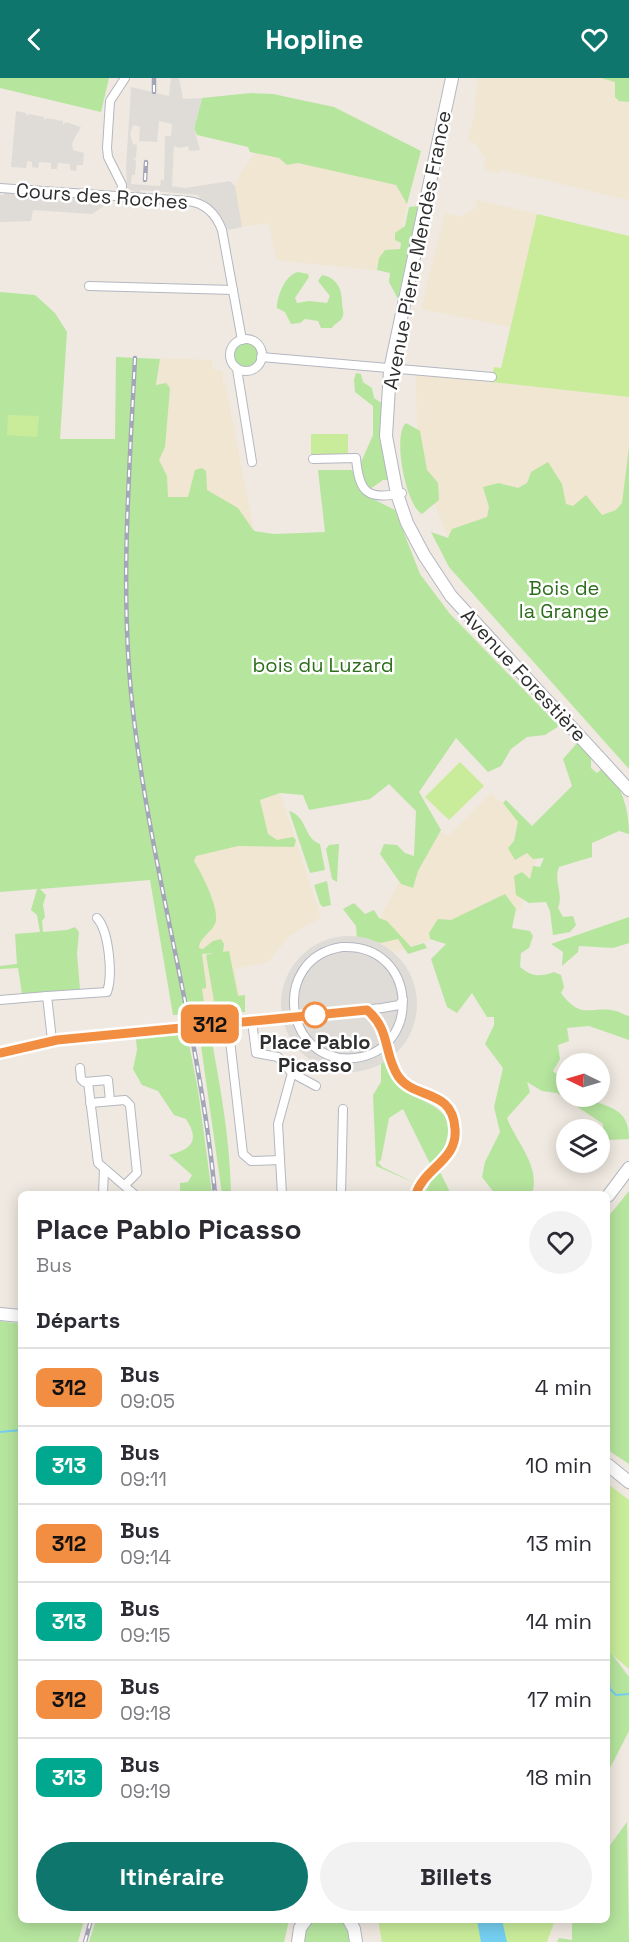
<!DOCTYPE html>
<html lang="fr">
<meta charset="utf-8">
<style>
:root{--surface:#fff;--page:#f2f2f3;--text:#2b2b33;--muted:#7c7c81;--line:#e1e1e2;--accent:#0f766e}
body{margin:0;font-family:"Space Grotesk",sans-serif;background:var(--page);color:var(--text);height:100vh;display:flex;flex-direction:column;font-size:22px;white-space:nowrap}
*{box-sizing:border-box;margin:0}
p{font-size:20px;color:var(--muted)}
.icon{flex:none;width:33px;height:33px;fill:none;stroke:currentColor;stroke-width:2;stroke-linecap:round;stroke-linejoin:round}
.map{position:relative;flex:1;overflow:hidden}
.panel{position:absolute;left:18px;top:1113px;width:592px;height:732px;display:flex;flex-direction:column;background:var(--surface);border-radius:9px;box-shadow:0 3px 15px #0003}
.panel>*{flex:none}
.badge{padding:0 12px;border-radius:9px;font-size:21px;line-height:39px}
.needle{width:39px;rotate:275deg}
.fabs{position:absolute;left:556px;top:975px;display:grid;gap:12px}
.fabs a{display:grid;place-items:center;width:54px;height:54px;border-radius:50%;background:var(--surface);box-shadow:0 3px 15px #0003;font-size:30px}
.map>.badge{position:absolute;translate:-50% -50%;box-shadow:0 0 0 3px #fff}
h2{padding:0 18px;font-size:22px;line-height:54px}
.round{display:grid;place-items:center;flex:none;width:63px;height:63px;border-radius:32px;background:var(--page)}
.headline{display:flex;align-items:center;justify-content:space-between;height:102px;padding:0 18px}
h1{font-size:28px;font-weight:700;line-height:45px}
.button{display:flex;gap:12px;margin-top:auto;padding:12px 18px}
.button a{flex:1;height:69px;border-radius:36px;background:var(--accent);color:#fff;font-size:24px;font-weight:700;line-height:69px;text-align:center}
.button a+a{background:var(--page);color:var(--text)}
ul{padding:0;list-style:none}
li{display:flex;align-items:center;gap:18px;height:78px;padding:0 18px;border-top:2px solid var(--line)}
li div{flex:1}
li b{display:block;font-size:22px}
li em{font-style:normal}
li .badge{min-width:66px;font-weight:700;text-align:center}
header{display:flex;justify-content:space-between;align-items:center;height:78px;padding:0 18px;background:var(--accent);color:#fff;font-size:27px;font-weight:700}
.map>svg:first-child{display:block}
</style>
<header><svg class="icon" aria-label="back" viewBox="0 0 24 24"><path d="M15 5l-7 7 7 7"/></svg>Hopline<svg class="icon" aria-label="heart" viewBox="0 0 24 24"><path d="M12 20l-8-8c-3-5 5-10 8-4 3-6 11-1 8 4z"/></svg></header>
<div class="map">
<svg width="629" height="1864" viewBox="0 0 629 1864">
<rect width="100%" height="100%" fill="#efe9e1"/>
<g fill="#f0e6d1">
<path d="M478,0H629V122L503,92L497,95L484,91L485,81L476,66L468,63L474,37Z"/>
<path d="M255,74L279,80L287,87L298,85L396,107L407,126L393,194L276,182L269,145L242,149L236,121L235,108L240,99L239,98Z"/>
<path d="M477,122L537,136L510,249L421,231L445,135L461,139L475,130Z"/>
<path d="M160,280L212,282V290L223,294V305H225L254,453L147,418Z"/>
<path d="M416,296L629,319V369L619,454L448,460L431,417L417,352Z"/>
<path d="M280,715L321,839L289,858L268,884L235,891L240,918L204,925L172,765L267,752L260,722Z"/>
<path d="M491,715L517,738L541,768L520,832L395,874L369,859L400,803L438,753L448,758Z"/>
</g>
<g fill="#b6e59e" fill-rule="evenodd">
<path d="M0,0H109L101,34L0,10Z"/>
<path d="M601,0H629V24L619,23L615,19V4Z"/>
<path d="M251,15L273,16L334,29L421,73L407,126L396,107L298,85L287,87L279,80L250,74L248,69L197,57L194,51L202,20Z"/>
<path d="M418,128L400,212L398,221L389,204L390,195L377,192L379,180L385,172L400,171L401,165L395,162V155L405,148L409,129Z"/>
<path d="M298,194L308,196L309,199L295,220L297,225L309,223L327,225L330,218L318,203L322,197C338,200 342,212 342,225C342,230 345,235 342,240C340,244 334,246 332,250H321L318,243L305,241L300,245L291,246L285,234L277,230C277,218 285,197 298,194Z"/>
<path d="M0,214L35,217L55,235L67,254L60,361H115L116,279L160,281L156,307L166,305L170,310L165,369L159,382L167,398L168,419H188L195,392L202,390L206,393L207,412L238,430L254,453L274,456L325,454L318,392H352L355,398L373,357V328L355,314L354,301L356,295L361,296L363,304L372,310L374,320L383,326L388,402H383L363,416L395,432L420,496L450,536L559,648L545,657L527,659L511,671L501,688L488,694L456,660L419,714L441,752L418,793L413,810L401,806L380,776L384,766L397,767L405,775L414,778L416,733L389,706L370,721L309,732L303,717L280,715L260,722L268,756L277,762L293,759L296,762L294,769L238,768L196,778L194,783C202,796 221,833 215,846C210,856 199,860 199,870L203,871L213,863L221,861L224,866L223,874L229,873L238,918L245,917V934L173,937L150,802L40,811L46,817L43,827L45,839L42,843L43,854L67,852L75,849L79,854L77,876L80,911L22,916L18,890L0,891V888L17,886L15,856L40,854L37,837L31,832L37,811L0,814ZM214,875L206,877L214,923L204,925L202,911L206,910V906L202,876Z"/>
<circle cx="246" cy="277" r="12"/>
<path d="M406,345L420,353L427,392L438,405L439,422L422,436C406,428 392,357 406,345Z"/>
<path d="M629,369V691L449,489L431,454L448,460L452,451L487,439L489,429L483,409L499,405L518,410L527,405L531,394L548,384L562,406L566,426L573,428L586,417L602,437L616,432L622,425Z"/>
<path d="M578,664L591,680V690L597,695L605,688C622,709 629,731 629,756L619,753L592,765V779L559,789C553,804 564,815 558,830L563,839L573,838L576,847L570,854L553,857L550,833L546,824L529,825L516,817L514,798L522,794L530,801L533,788L540,789L544,780L533,781L527,775L515,782L508,770L514,763L518,744L503,725L506,722L532,748L572,708L563,681Z"/>
<path d="M289,733C307,738 304,761 320,766L325,792L310,795Z"/>
<path d="M339,766L337,804L332,801L326,771L329,767Z"/>
<path d="M327,803L331,827L323,829L320,826L314,807Z"/>
<path d="M505,816L516,831L512,850L530,853L533,858L529,870L521,875L520,889C532,899 540,899 554,894L561,897L564,909L561,915C582,943 590,927 616,933C620,934 624,937 629,938V962L589,948L567,950L569,963L558,967L560,981L553,993L567,1006V1018L590,1019V1022C614,1030 629,1033 629,1061L607,1062L602,1058L603,1046L557,1015L542,1013L527,1004L530,1014L507,1040C516,1064 541,1088 532,1116H495L482,1099L485,1084L500,1054L494,1029L503,990L485,966L494,947V939H487L472,915L457,935L447,929L431,881L446,866L430,861L429,855L438,841L451,842Z"/>
<path d="M354,825L365,836L374,832L379,840L387,843L411,869L424,865L427,870L408,876L398,861L380,865L357,860L356,848L343,831Z"/>
<path d="M629,839V865L613,870L579,868L578,874L562,888L563,874L551,866Z"/>
<path d="M210,953C220,1007 230,1060 231,1116H222L199,954Z"/>
<path d="M187,956L198,1012L212,1116H187L180,1113V1105L188,1104L192,1097L169,1077C192,1071 200,1063 186,1041L174,1037L158,1013L142,1007L133,991L137,972L136,961Z"/>
<path d="M387,979C389,988 391,999 397,1006C413,1026 459,1024 446,1064C444,1072 438,1077 435,1084L451,1116H424L435,1096L403,1031L389,1040L381,1082L378,1084L382,1089L415,1105L376,1088L373,1017L381,1004V986Z"/>
<path d="M629,1113V1386L608,1372V1139Z"/>
<path d="M0,1243L21,1246V1842H84L78,1864H0Z"/>
<path d="M608,1571L629,1599V1653L608,1694Z"/>
<path d="M627,1744L629,1864H557L559,1860L572,1862V1842H608V1770Z"/>
<path d="M96,1842H289L284,1864H89Z"/>
<path d="M314,1842H342L348,1847L352,1864H303L305,1853Z"/>
</g>
<g fill="#c9ec9a">
<path d="M537,136L629,158V319L491,304L494,289L501,290Z"/>
<path d="M8,337L39,338L37,359L7,357Z"/>
<rect x="311" y="356" width="37" height="21"/>
<path d="M460,684L484,708L449,742L425,719Z"/>
<path d="M608,1406L629,1422V1591L608,1573Z"/>
<path d="M378,1842H555L547,1864H382Z"/>
</g>
<g fill="#dfdcd8" fill-rule="evenodd">
<path d="M171,0H179L183,21L202,20L194,51L200,72L189,73L188,68L179,70L174,68L172,108L185,110L230,103L235,108L242,149L228,152L218,135L200,121L198,117L141,112L139,116L127,110L126,89L131,9L169,18ZM159,43L172,46L171,58H165L164,102H161L160,108L131,106L132,97H135L136,83L133,80H136L137,67L133,66L130,56L133,47L140,49L139,63L157,64Z"/>
<path d="M16,33L26,35L27,38L29,36L44,39L45,42L47,40L63,43V47L66,44L81,49L72,65L73,72L84,75L83,87H77L76,93L70,92V86L58,85L57,91H51V85L39,84L38,90L32,89V84L27,83L26,90L11,89Z"/>
<path d="M4,114L22,116L23,119L113,122L92,136L33,132L31,143L0,144V117H4Z"/>
<circle cx="349" cy="926" r="68"/>
</g>
<path fill="#75cff0" d="M477,1842H502L507,1864H481Z"/>
<g fill="none" stroke-linecap="round" stroke-linejoin="round">
<g stroke="#75cff0" stroke-width="2">
<path d="M0,1354L21,1352"/>
<path d="M608,1600L610,1611L616,1617L629,1616"/>
</g>
<defs>
<g id="street">
<path d="M0,110L188,123C205,125 216,136 222,152L242,262"/>
<path d="M121,118L122,107L108,79L107,70L110,23L125,0"/>
<path d="M89,208L233,212"/>
<circle cx="246" cy="277" r="16"/>
<path d="M261,279L492,299"/>
<path d="M237,291L252,384"/>
<path d="M313,381L356,380C359,414 367,423 402,415"/>
<path d="M342,869C418,865 423,972 355,980C284,988 269,880 342,869Z"/>
<path d="M47,918L107,914C113,897 109,853 97,840"/>
<path d="M0,922L47,918L52,962"/>
<path d="M367,932C391,952 383,975 398,998C414,1022 453,1010 456,1051C458,1082 424,1090 416,1116"/>
<path d="M252,943L256,975L278,979L292,995L278,1046L282,1116"/>
<path d="M228,945L243,1076L251,1083L280,1082"/>
<path d="M200,947L382,930L399,927L403,922"/>
<path d="M0,975L52,962L183,948"/>
<path d="M80,990L81,1001L84,1004L108,1002L110,1023"/>
<path d="M292,995L316,1008"/>
<path d="M88,1004L98,1085L134,1116"/>
<path d="M90,1025L125,1022L130,1027L137,1095L125,1107"/>
<path d="M103,1116L104,1091"/>
<path d="M341,1116L343,1031"/>
</g>
<g id="secondary">
<path d="M452,0L390,292L386,358L397,416L407,445L424,477L451,518L629,712"/>
<path d="M608,1118L629,1090"/>
<path d="M0,1236L21,1238"/>
<path d="M608,1387L629,1404"/>
<path d="M349,1842L354,1851L356,1864"/>
<path d="M298,1864L300,1850L306,1842"/>
</g>
</defs>
<use href="#street" stroke="#b4b7c1" stroke-width="10"/>
<use href="#secondary" stroke="#b4b7c1" stroke-width="14"/>
<use href="#street" stroke="#fff" stroke-width="8"/>
<use href="#secondary" stroke="#fff" stroke-width="12"/>
<defs>
<g id="rail">
<path d="M154,14V0"/>
<path d="M145,102L146,84"/>
<path d="M135,280C129,401 119,522 134,642C153,801 200,956 215,1116"/>
<path d="M85,1864L91,1842"/>
</g>
</defs>
<use href="#rail" stroke="#a3a6b8" stroke-width="4.5"/>
<use href="#rail" stroke="#fff" stroke-width="2" stroke-dasharray="7" stroke-linecap="butt"/>
<defs>
<path id="street-bridge" d="M183,948L200,947"/>
</defs>
<use href="#street-bridge" stroke="#b4b7c1" stroke-width="10" stroke-linecap="butt"/>
<use href="#street-bridge" stroke="#fff" stroke-width="8"/>
</g>
<g fill="none" stroke-linecap="round" stroke-linejoin="round">
<defs>
<path id="line" d="M0,975L57,962L367,932C391,952 383,975 398,998C414,1022 453,1010 455,1051C458,1082 424,1090 416,1116"/>
</defs>
<use href="#line" stroke="#fff" stroke-width="14"/>
<use href="#line" stroke="#f28e42" stroke-width="9"/>
</g>
<circle fill="#fff" stroke="#f28e42" stroke-width="3" cx="315" cy="937" r="12"/>
<g text-anchor="middle" dominant-baseline="central" stroke-width="5" stroke-linejoin="round" paint-order="stroke">
<g font-size="20" fill="#2e2e2e" stroke="#fff">
<text transform="translate(102 118) rotate(4)">Cours des Roches</text>
<text transform="translate(417 172) rotate(-79)">Avenue Pierre Mendès France</text>
<text transform="translate(524 597) rotate(47)">Avenue Forestière</text>
</g>
<g font-size="20" fill="#2c6e1b" stroke="#fff">
<text x="564" y="510">Bois de<tspan x="564" dy="23">la Grange</tspan></text>
<text x="323" y="587">bois du Luzard</text>
</g>
<g font-size="20" font-weight="bold" fill="#2e2e2e" stroke="#fff">
<text x="315" y="964">Place Pablo<tspan x="315" dy="23">Picasso</tspan></text>
</g>
</g>
</svg>
<div class="fabs">
<a><svg class="needle" viewBox="-14 -14 28 28"><path d="M0-13l5 13h-10z" fill="#e53935"/><path d="M0 13l5-13h-10z" fill="#7c7c81"/></svg></a>
<a><svg class="icon" aria-label="layers" viewBox="0 0 24 24"><path d="M12 4l9 5-9 5-9-5zM3 14l9 5 9-5"/></svg></a>
</div>
<b class="badge" style="left:210px;top:946px;background:#f28e42;color:#111">312</b>
<section class="panel">
<div class="headline"><div><h1>Place Pablo Picasso</h1><p>Bus</p></div><a class="round"><svg class="icon" aria-label="heart" viewBox="0 0 24 24"><path d="M12 20l-8-8c-3-5 5-10 8-4 3-6 11-1 8 4z"/></svg></a></div>
<h2>Départs</h2>
<ul>
<li><span class="badge" style="background:#f28e42;color:#111">312</span><div><b>Bus</b><p>09:05</p></div><em>4 min</em></li>
<li><span class="badge" style="background:#00a88f;color:#fff">313</span><div><b>Bus</b><p>09:11</p></div><em>10 min</em></li>
<li><span class="badge" style="background:#f28e42;color:#111">312</span><div><b>Bus</b><p>09:14</p></div><em>13 min</em></li>
<li><span class="badge" style="background:#00a88f;color:#fff">313</span><div><b>Bus</b><p>09:15</p></div><em>14 min</em></li>
<li><span class="badge" style="background:#f28e42;color:#111">312</span><div><b>Bus</b><p>09:18</p></div><em>17 min</em></li>
<li><span class="badge" style="background:#00a88f;color:#fff">313</span><div><b>Bus</b><p>09:19</p></div><em>18 min</em></li>
</ul>
<div class="button"><a>Itinéraire</a><a>Billets</a></div>
</section>
</div>
